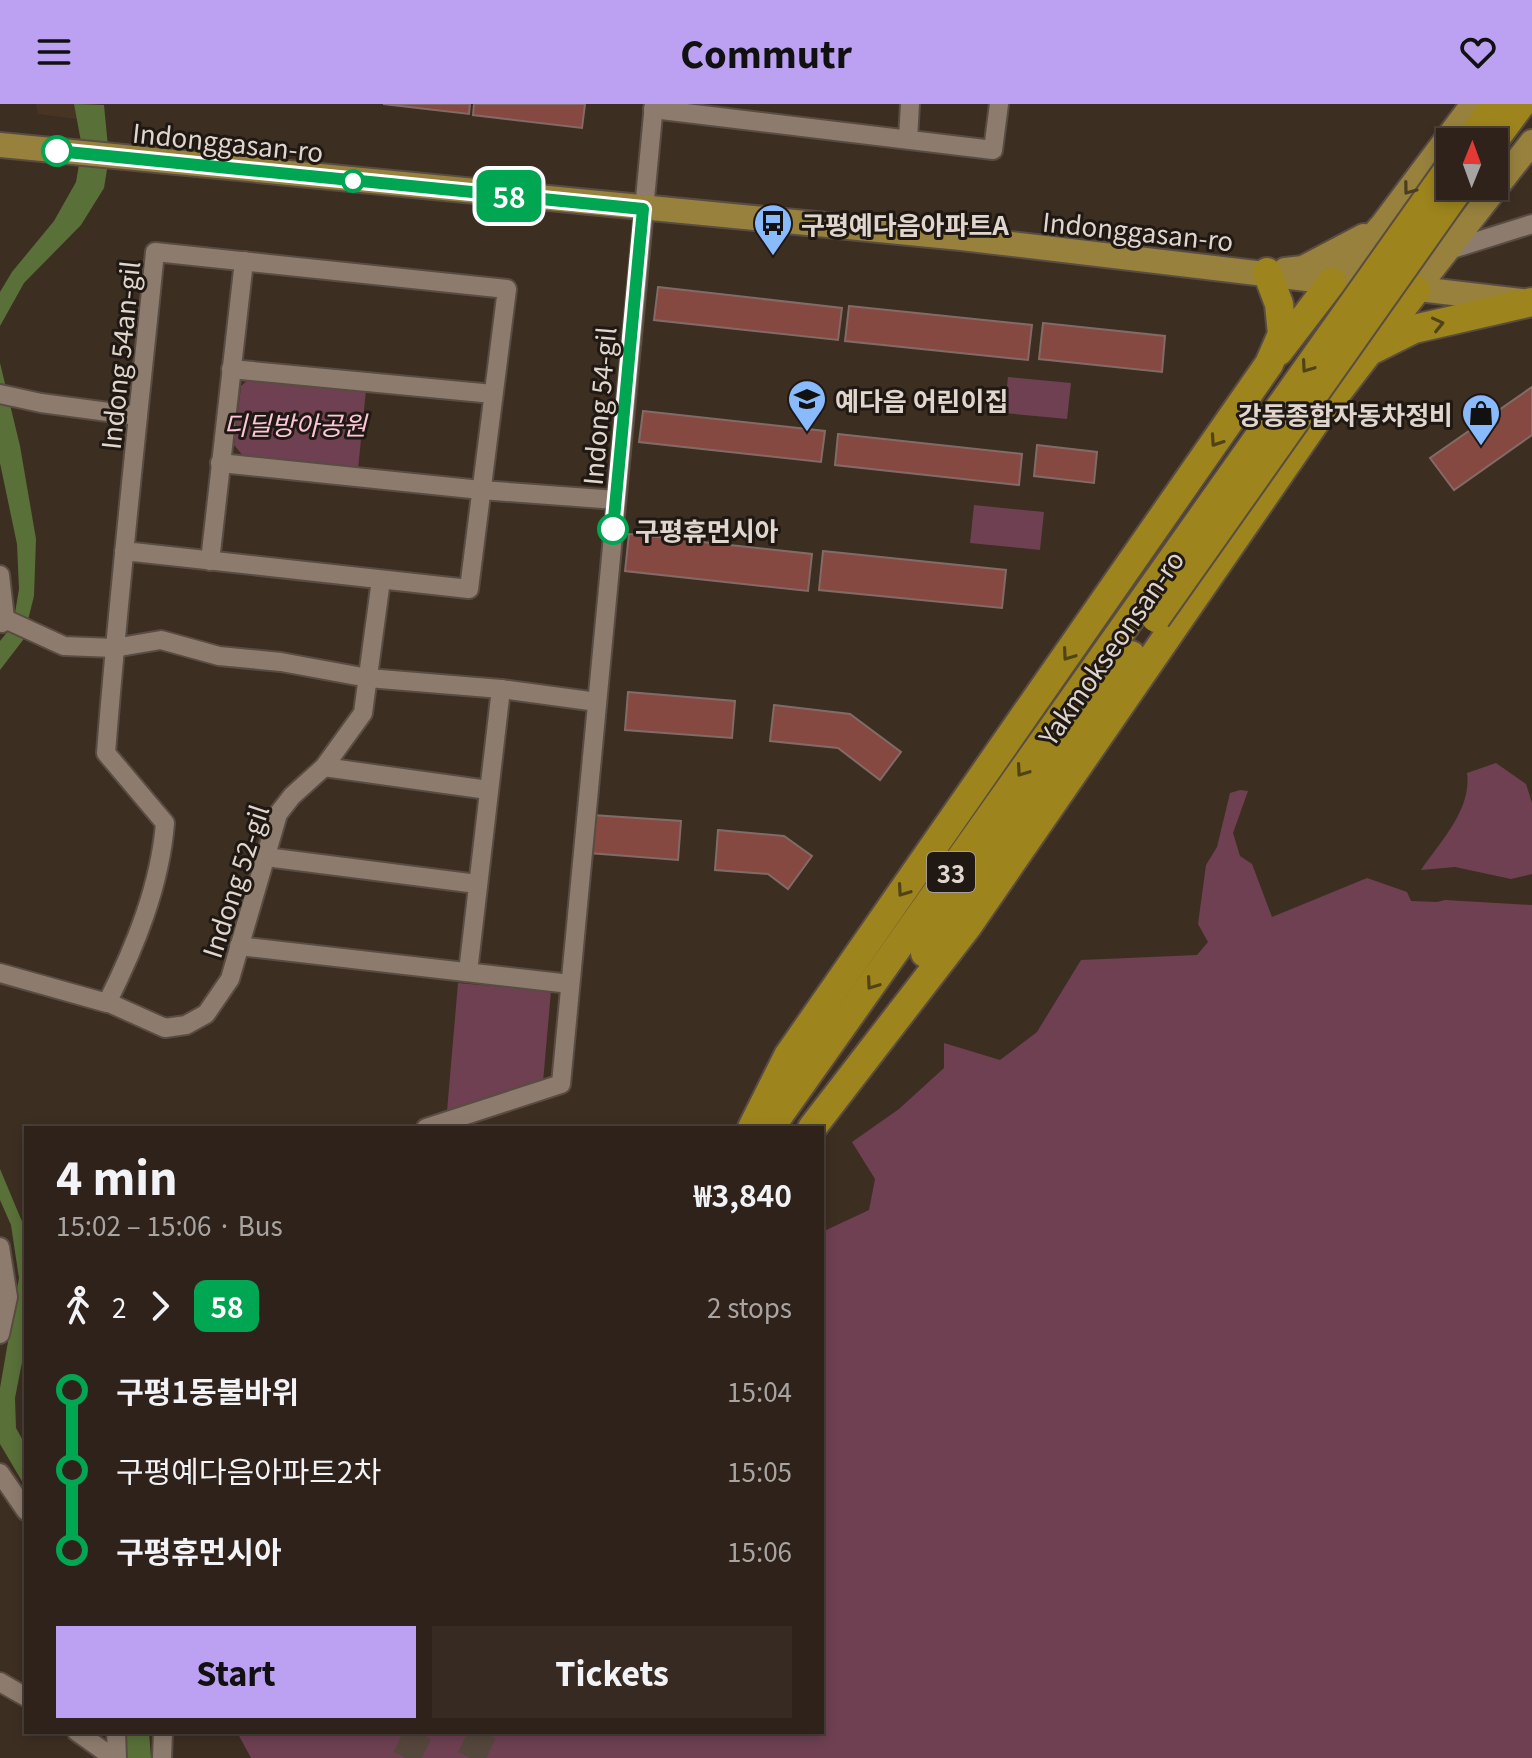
<!DOCTYPE html>
<meta charset="utf-8">
<style>
:root{--surface:#2e221a;--page:#362a23;--text:#f1f3f6;--muted:#a7a4a2;--line:#493f39;--accent:#bca0f2}
body{margin:0;font-family:Georgia,"Noto Sans KR",serif;background:var(--page);color:var(--text);height:100vh;display:flex;flex-direction:column;font-size:30px;white-space:nowrap}
*{box-sizing:border-box;margin:0}
p{font-size:26px;color:var(--muted)}
.icon{flex:none;width:44px;height:44px;fill:none;stroke:currentColor;stroke-width:2;stroke-linecap:round;stroke-linejoin:round}
.map{position:relative;flex:1;overflow:hidden}
.sheet{position:absolute;left:24px;top:1022px;width:800px;height:608px;display:flex;flex-direction:column;background:var(--surface);border-radius:0px;box-shadow:0 4px 12px #0003,0 0 0 2px var(--line)}
.sheet>*{flex:none}
.badge{padding:0 16px;border-radius:12px;font-size:28px;line-height:52px}
.needle{width:52px;rotate:1deg}
.buttons{position:absolute;left:1436px;top:24px;display:grid;gap:16px}
.buttons a{display:grid;place-items:center;width:72px;height:72px;border-radius:0px;background:var(--surface);box-shadow:0 4px 12px #0003,0 0 0 2px var(--line);font-size:40px}
.map>.badge{position:absolute;translate:-50% -50%;box-shadow:0 0 0 4px #fff}
.legs{display:flex;align-items:center;gap:12px;height:88px;padding:0 32px;font-size:26px}
.legs p{margin-inline-start:auto}
.summary{display:flex;align-items:center;justify-content:space-between;height:136px;padding:0 32px}
h1{font-size:44px;font-weight:800;line-height:60px}
.action{display:flex;gap:16px;margin-top:auto;padding:16px 32px}
.action a{flex:1;height:92px;border-radius:0px;background:var(--accent);color:#111;font-size:32px;font-weight:800;line-height:92px;text-align:center}
.action a+a{background:var(--page);color:var(--text)}
ul{padding:0 32px;list-style:none}
li{display:flex;align-items:center;gap:28px;height:80px;font-size:30px}
li i{display:grid;place-items:center;width:12px;height:100%;margin:0 10px;background:currentColor}
li i::after{content:'';width:20px;height:20px;margin:-10px;border:6px solid;border-radius:50%;background:var(--surface)}
li p{margin-inline-start:auto}
li:first-child i{background:linear-gradient(#0000 50%,currentColor 0)}
li:last-child i{background:linear-gradient(currentColor 50%,#0000 0)}
header{display:flex;justify-content:space-between;align-items:center;height:104px;padding:0 32px;background:var(--accent);color:#111;font-size:36px;font-weight:800}
.map>svg:first-child{display:block}
</style>
<header><svg class="icon" aria-label="menu" viewBox="0 0 24 24"><path d="M4 6h16M4 12h16M4 18h16"/></svg>Commutr<svg class="icon" aria-label="heart" viewBox="0 0 24 24"><path d="M12 20l-8-8c-3-5 5-10 8-4 3-6 11-1 8 4z"/></svg></header>
<div class="map">
<svg width="1532" height="1654" viewBox="0 0 1532 1654">
<rect width="100%" height="100%" fill="#3d2e22"/>
<path fill="#483423" d="M36,0H95L100,18L38,10Z"/>
<g fill="#6e4052">
<path d="M1008,273L1071,279L1067,315L1004,309Z"/>
<path d="M249,275L366,286L358,365L244,353L234,341L241,282Z"/>
<path d="M974,401L1044,408L1040,446L970,439Z"/>
<path d="M1496,659L1526,680L1532,699V770L1511,775L1455,763L1421,766C1441,737 1472,705 1467,669Z"/>
<path d="M1240,686L1248,687L1233,729L1240,752L1252,760L1272,813L1367,774L1407,788L1411,797L1437,798L1445,796L1532,801V1654H251L237,1628H822V1128L869,1106L875,1075L852,1038L899,1005L944,964V939L1000,956L1037,928L1081,856L1197,851L1208,838L1198,820L1206,761L1217,743L1230,689Z"/>
<path d="M458,879L551,887L543,978L446,1019Z"/>
</g>
<g fill="#597039">
<path d="M74,0L104,1L109,53L104,84L81,121L24,179L0,222V188L12,168L54,117L76,78L82,43Z"/>
<path d="M0,259L20,342L36,435L34,492L23,536L0,566V537L13,521L19,485L17,440L0,359Z"/>
<path d="M0,1065L26,1127V1238L15,1294L16,1324L26,1342V1384L0,1340V1284L19,1174L11,1121L0,1096Z"/>
<path d="M124,1628H149L151,1654H123Z"/>
</g>
<g fill="#854941" stroke="#826b67" stroke-width="2">
<path d="M383,0H470L469,10Z"/>
<path d="M474,0H585L582,24L473,11Z"/>
<path d="M658,183L842,204L838,236L654,216Z"/>
<path d="M849,202L1032,221L1028,256L845,237Z"/>
<path d="M1043,219L1165,232L1162,268L1039,255Z"/>
<path d="M1532,283V331L1454,386L1430,354Z"/>
<path d="M643,307L825,327L821,358L639,338Z"/>
<path d="M838,330L1022,350L1019,381L835,361Z"/>
<path d="M1037,341L1097,348L1094,379L1034,372Z"/>
<path d="M629,430L812,450L808,487L625,467Z"/>
<path d="M823,447L1006,466L1002,504L819,486Z"/>
<path d="M628,588L735,597L732,634L625,626Z"/>
<path d="M774,601L850,610L901,648L880,676L838,644L770,637Z"/>
<path d="M592,711L681,717L678,756L589,749Z"/>
<path d="M718,726L784,732L812,752L788,785L768,770L715,766Z"/>
</g>
<g fill="none" stroke-linecap="round" stroke-linejoin="round">
<g stroke="#55473c" stroke-width="28" stroke-dasharray="28 14" stroke-linecap="butt">
<path d="M406,1654L419,1628"/>
<path d="M471,1654L483,1628"/>
</g>
<defs>
<g id="minor">
<path d="M653,5L993,46L999,0"/>
<path d="M908,35L910,0"/>
<path d="M1446,147L1532,120"/>
<path d="M231,265L493,290"/>
<path d="M0,290L41,299L138,312"/>
<path d="M220,359L481,386L616,396"/>
<path d="M210,457L244,157"/>
<path d="M0,471L5,515L2,519"/>
<path d="M0,507L5,515L64,542L114,544L161,536L219,552L281,558L368,574L501,585L597,598"/>
<path d="M324,663L488,686"/>
<path d="M266,753L477,780"/>
<path d="M239,842L570,880"/>
<path d="M468,868L501,585"/>
<path d="M0,869L107,899C135,843 160,782 165,719L106,649C119,482 138,315 155,148L507,185L469,485L124,447"/>
<path d="M107,898L165,924L186,921L206,910L230,875L278,710L292,692L324,663L363,609L381,476"/>
<path d="M426,1024L561,980L654,0"/>
<path d="M0,1143L8,1193L0,1230"/>
<path d="M0,1369L26,1407"/>
<path d="M0,1578L26,1593"/>
<path d="M77,1628L114,1654"/>
<path d="M116,1628L117,1654"/>
<path d="M162,1654L163,1628"/>
</g>
<g id="major">
<path d="M0,41L961,134L1332,178L1376,180L1521,197"/>
<path d="M1285,166L1303,164L1364,132"/>
<path d="M1332,178L1383,120L1473,0"/>
<path d="M1416,186L1532,38"/>
</g>
<g id="highway">
<path d="M1468,38L1496,0"/>
<path d="M1493,38L1521,0"/>
<path d="M1374,245L1414,225L1532,198"/>
<path d="M1279,247L1332,178"/>
<path d="M925,849L1131,551"/>
<path d="M752,1024L788,952L1269,260L1282,230L1279,200L1267,168"/>
<path d="M770,1024L1132,512"/>
<path d="M812,1024L967,823L1320,311L1416,186"/>
</g>
</defs>
<use href="#minor" stroke="#594c42" stroke-width="22"/>
<use href="#major" stroke="#594c42" stroke-width="28"/>
<use href="#highway" stroke="#594c42" stroke-width="32"/>
<use href="#minor" stroke="#8d7c6e" stroke-width="18"/>
<use href="#major" stroke="#97813d" stroke-width="24"/>
<use href="#highway" stroke="#9d841d" stroke-width="28"/>
<defs>
<g id="highway-bridge">
<path d="M1132,512L1450,63"/>
<path d="M1156,514L1461,82"/>
</g>
</defs>
<use href="#highway-bridge" stroke="#594c42" stroke-width="32" stroke-linecap="butt"/>
<use href="#highway-bridge" stroke="#9d841d" stroke-width="28"/>
</g>
<defs><path id="oneway-chevron" d="M-2-3.5L2.5 0L-2 3.5" fill="none" stroke-width="1.6" stroke-linecap="round" stroke-linejoin="round" transform="scale(2)"/></defs>
<use stroke="#493d22" href="#oneway-chevron" transform="translate(1409 85) rotate(127)"/>
<g stroke="#514317">
<use href="#oneway-chevron" transform="translate(1438 220) rotate(-13)"/>
<use href="#oneway-chevron" transform="translate(1307 263) rotate(125)"/>
<use href="#oneway-chevron" transform="translate(1216 337) rotate(124)"/>
<use href="#oneway-chevron" transform="translate(1068 551) rotate(125)"/>
<use href="#oneway-chevron" transform="translate(1022 667) rotate(125)"/>
<use href="#oneway-chevron" transform="translate(903 787) rotate(125)"/>
<use href="#oneway-chevron" transform="translate(872 880) rotate(125)"/>
</g>
<g fill="none" stroke-linecap="round" stroke-linejoin="round">
<defs>
<path id="line-1" d="M57,47L643,105L613,425"/>
</defs>
<use href="#line-1" stroke="#fff" stroke-width="18"/>
<use href="#line-1" stroke="#00a651" stroke-width="12"/>
</g>
<defs>
<symbol id="bus-pin" viewBox="-11 -11 22 30"><path d="M0 17L-7.5 6A9.5 9.5 0 1 1 7.5 6Z" fill="#89bafc" stroke="#1f1813"/><path d="M-5-6H5V4H4V6H2V4H-2V6H-4V4H-5ZM-3.5-4V0h7V-4ZM-3.5 1.2v1.5H-2V1.2ZM2 1.2v1.5H3.5V1.2Z" fill="#111"/></symbol>
<symbol id="school-pin" viewBox="-11 -11 22 30"><path d="M0 17L-7.5 6A9.5 9.5 0 1 1 7.5 6Z" fill="#89bafc" stroke="#1f1813"/><path d="M0-5L7-2L0 1L-7-2ZM-4 1L0 2.5L4 1V4Q0 6-4 4Z" fill="#111"/></symbol>
<symbol id="shop-pin" viewBox="-11 -11 22 30"><path d="M0 17L-7.5 6A9.5 9.5 0 1 1 7.5 6Z" fill="#89bafc" stroke="#1f1813"/><path d="M-5-2.5h2.3a2.7 3.5 0 0 1 5.4 0H5L5.5 6h-11ZM-1.5-2.5h3a1.5 2.3 0 0 0-3 0Z" fill="#111"/></symbol>
</defs>
<g fill-rule="evenodd">
<use href="#bus-pin" x="751" y="97" width="44" height="60"/>
<use href="#school-pin" x="785" y="273" width="44" height="60"/>
<use href="#shop-pin" x="1459" y="287" width="44" height="60"/>
</g>
<g fill="#fff" stroke="#00a651" stroke-width="4">
<circle cx="57" cy="47" r="14"/>
<circle cx="353" cy="77" r="10"/>
<circle cx="613" cy="425" r="14"/>
</g>
<g text-anchor="middle" dominant-baseline="central" stroke-width="6" stroke-linejoin="round" paint-order="stroke">
<rect fill="#1f1813" stroke="#a69d96" stroke-width="2" x="927" y="748" width="48" height="40" rx="6"/>
<g font-size="24" font-weight="bold" fill="#e0d6ce">
<text x="951" y="768">33</text>
</g>
<g font-size="26" fill="#e0d6ce" stroke="#1f1813">
<text transform="translate(228 37) rotate(6)">Indonggasan-ro</text>
<text transform="translate(1138 126) rotate(6)">Indonggasan-ro</text>
<text transform="translate(119 251) rotate(-84)">Indong 54an-gil</text>
<text transform="translate(598 302) rotate(-85)">Indong 54-gil</text>
<text transform="translate(1110 543) rotate(-55)">Yakmokseonsan-ro</text>
<text transform="translate(234 777) rotate(-72)">Indong 52-gil</text>
</g>
<g font-size="26" font-weight="bold" fill="#e0d6ce" stroke="#1f1813" text-anchor="start">
<text x="801" y="119">구평예다음아파트A</text>
<text x="835" y="295">예다음 어린이집</text>
<text x="1453" y="309" text-anchor="end">강동종합자동차정비</text>
</g>
<g font-size="26" font-style="italic" fill="#fec6da" stroke="#1f1813">
<text x="295" y="319">디딜방아공원</text>
</g>
<g font-size="26" font-weight="bold" fill="#e0d6ce" stroke="#1f1813" text-anchor="start">
<text x="635" y="425">구평휴먼시아</text>
</g>
</g>
</svg>
<div class="buttons">
<a><svg class="needle" viewBox="-14 -14 28 28"><path d="M0-13l5 13h-10z" fill="#e53935"/><path d="M0 13l5-13h-10z" fill="#a7a4a2"/></svg></a>
</div>
<b class="badge" style="left:509px;top:92px;background:#00a651;color:#fff">58</b>
<section class="sheet">
<div class="summary"><div><h1>4 min</h1><p>15:02 – 15:06 · Bus</p></div><b>₩3,840</b></div>
<div class="legs"><svg class="icon" aria-label="walk" viewBox="0 0 24 24"><circle cx="13" cy="4" r="2"/><path d="M13 8l-2 6 4 7M11 14l-3 7M7 12l3-4h3l4 4"/></svg>2<svg class="icon" aria-label="forward" viewBox="0 0 24 24"><path d="M9 5l7 7-7 7"/></svg><b class="badge" style="background:#00a651;color:#fff">58</b><p>2 stops</p></div>
<ul>
<li><i style="color:#00a651"></i><b>구평1동불바위</b><p>15:04</p></li>
<li><i style="color:#00a651"></i><span>구평예다음아파트2차</span><p>15:05</p></li>
<li><i style="color:#00a651"></i><b>구평휴먼시아</b><p>15:06</p></li>
</ul>
<div class="action"><a>Start</a><a>Tickets</a></div>
</section>
</div>
